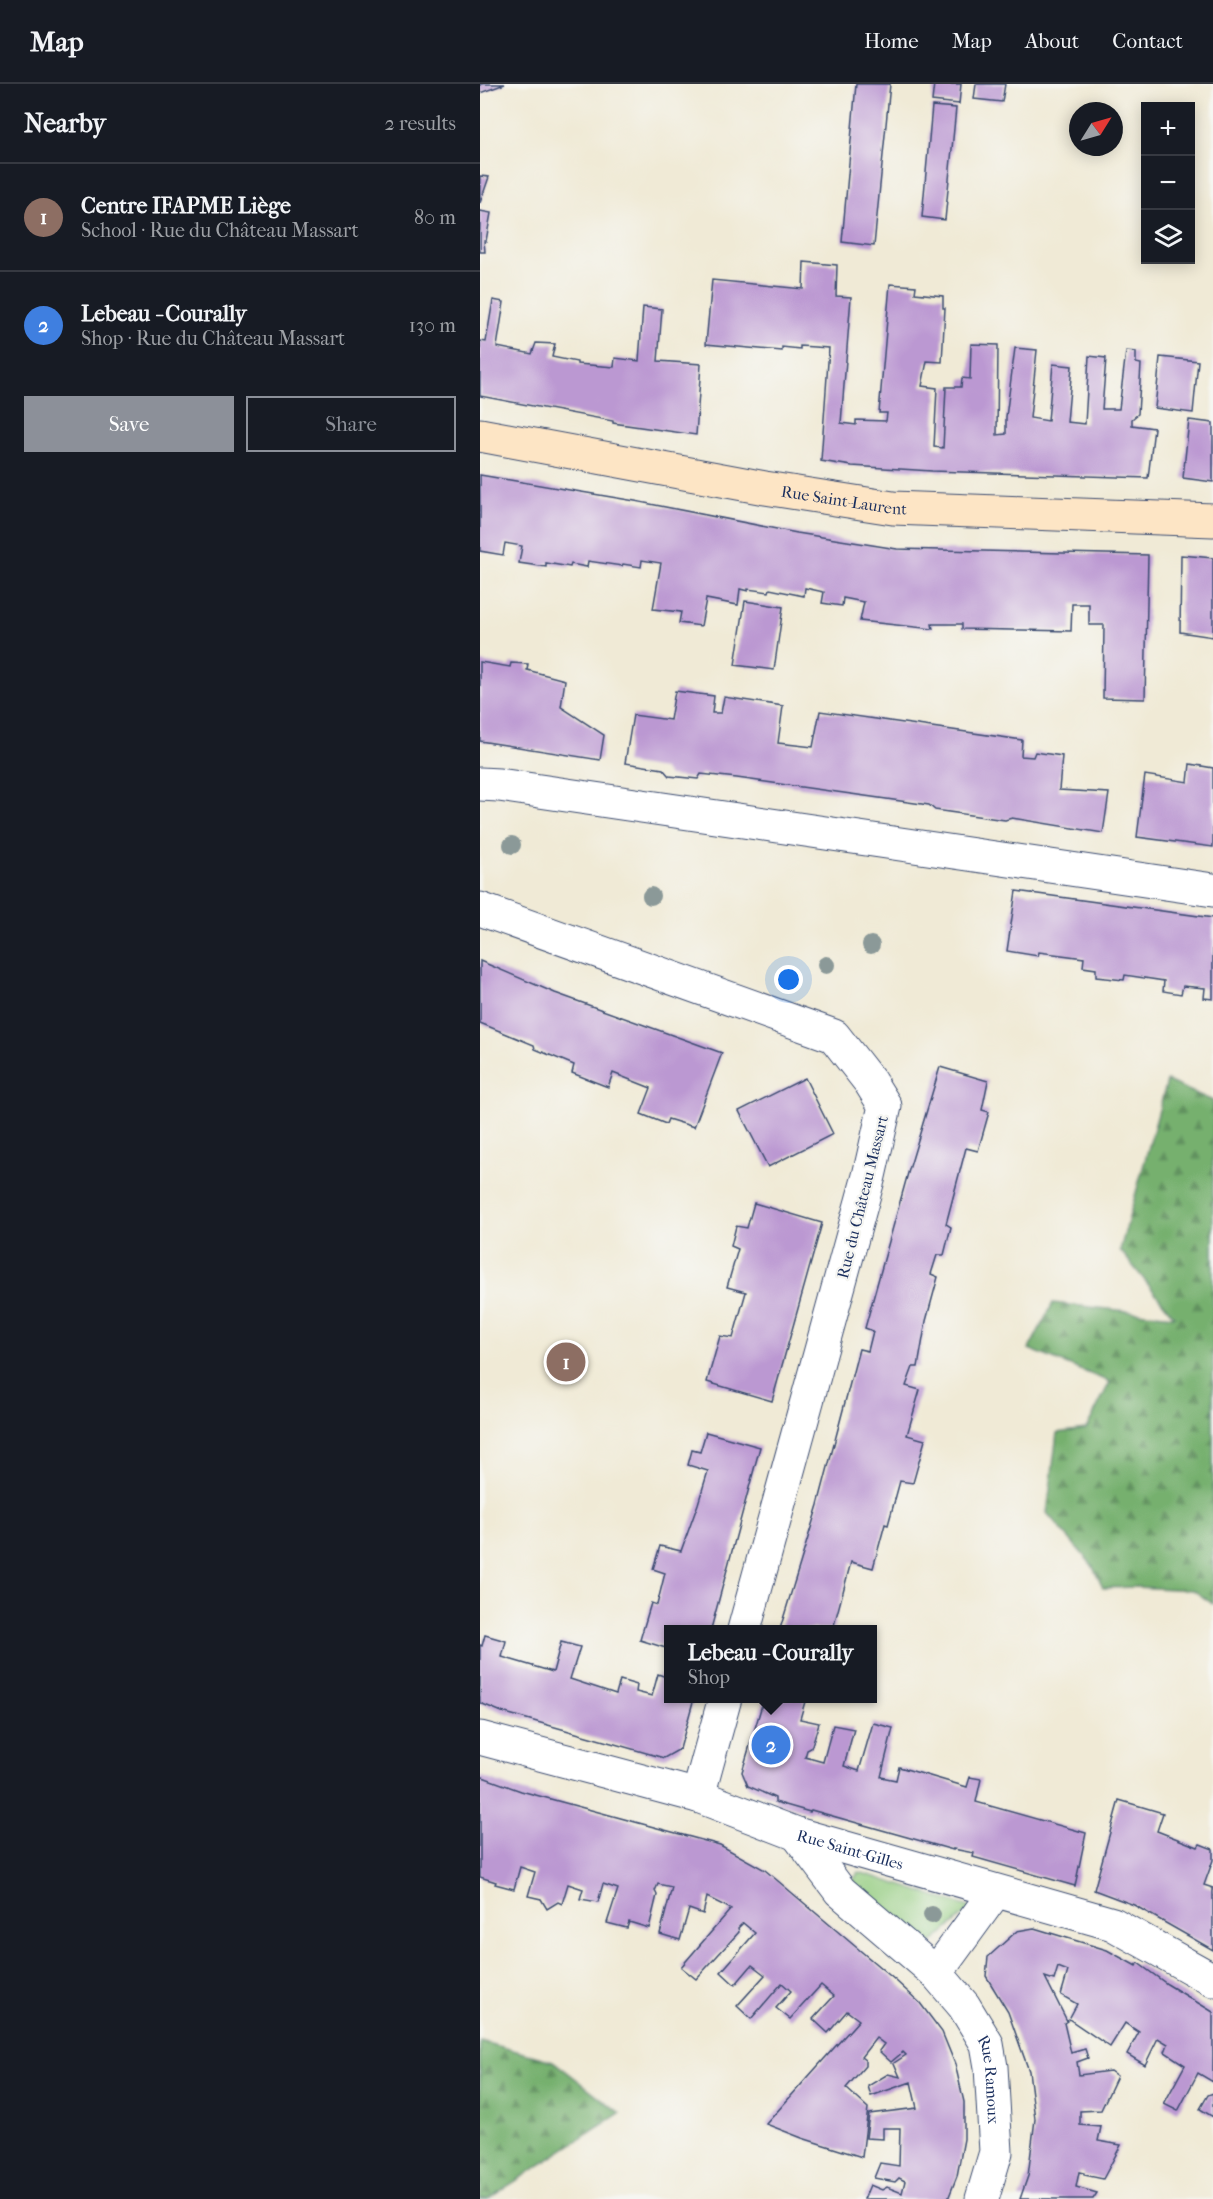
<!DOCTYPE html>
<meta charset="utf-8">
<style>
:root{--surface:#171b24;--page:#242831;--text:#f1f3f6;--muted:#9ea1a6;--line:#363941;--accent:#8c9099}
body{margin:0;font-family:"IM FELL French Canon",serif;background:var(--page);color:var(--text)}
.controls{position:absolute;right:18px;top:18px;display:grid;overflow:hidden;border-radius:0px;box-shadow:0 3px 15px #0003}
.controls button{width:54px;height:54px;display:grid;place-items:center;padding:0;border:0;border-bottom:2px solid var(--line);background:var(--surface);color:var(--text);font:30px sans-serif}
.compass{position:absolute;left:589px;top:18px;width:54px;height:54px;border-radius:50%;background:var(--surface);box-shadow:0 3px 15px #0003;rotate:53deg}
.you{position:absolute;left:309px;top:896px;width:21px;height:21px;margin:-15px;border:4px solid #fff;border-radius:50%;background:#1a73e8;box-shadow:0 0 0 9px #1a73e833}
.badge{display:grid;place-items:center;width:39px;height:39px;border-radius:50%;background:var(--accent);color:#fff;font-size:20px;font-weight:700}
.pin{position:absolute;translate:-50% -50%;border:3px solid #fff;box-shadow:0 2px 6px #0006}
.popup{position:absolute;left:184px;top:1541px;width:213px;height:78px;box-sizing:border-box;display:grid;place-content:center;border-radius:0px;background:var(--surface);filter:drop-shadow(0 2px 4px #0005);font-size:20px;white-space:nowrap;color:var(--muted)}
.popup b{font-size:22px;color:var(--text)}
.popup::after{content:'';position:absolute;left:50%;top:100%;margin-left:-12px;border:12px solid transparent;border-top-color:var(--surface)}
.list{margin:0;padding:0;list-style:none}
h2{display:flex;justify-content:space-between;align-items:center;height:78px;margin:0;padding:0 24px;font-size:26px}
h2 small{font-size:20px;font-weight:400;color:var(--muted)}
.list li{display:grid;grid-template-columns:39px 1fr auto;gap:18px;align-items:center;box-sizing:border-box;height:108px;padding:0 24px;border-top:2px solid var(--line)}
.list b{display:block;font-size:22px;white-space:nowrap}
.list p{margin:0;font-size:20px;white-space:nowrap;color:var(--muted)}
.list em{font-size:20px;font-style:normal;color:var(--muted)}
.actions{display:flex;gap:12px;padding:18px 24px}
.actions a{flex:1;padding:14px 0;border:2px solid var(--accent);border-radius:0px;text-align:center;font-size:21px;color:var(--accent)}
.actions .main{background:var(--accent);color:#fff}
.icon{flex:none;width:33px;height:33px;fill:none;stroke:currentColor;stroke-width:2;stroke-linecap:round;stroke-linejoin:round}
.map{position:relative;flex:none;width:733px;height:2115px;overflow:hidden}
header{display:flex;align-items:center;gap:36px;box-sizing:border-box;height:84px;padding:0 30px;background:var(--surface);border-bottom:2px solid var(--line)}
header strong{font-size:28px}
nav{display:flex;gap:33px;margin-inline-start:auto;font-size:21px}
main{display:flex}
aside{flex:1;background:var(--surface)}
.map>svg:first-child{display:block}
.green{fill:#93cc7f;stroke:#577e6e;stroke-width:1.5}
.forest{fill:url(#forest-firs);stroke:#487066;stroke-width:1.5}
.building{fill:#bb98d2}
.lines{fill:none;stroke-linecap:round;stroke-linejoin:round}
.street-casing{stroke:#3b4b70;stroke-width:35}
.secondary-casing{stroke:#3b4b70;stroke-width:35}
.street{stroke:#fff;stroke-width:33}
.secondary{stroke:#fde5c5;stroke-width:33}
.tree{fill:#8b9998}
.labels{text-anchor:middle;stroke-width:4.5;stroke-linejoin:round;paint-order:stroke}
.street-label{font-size:16px;fill:#1b2f5e;stroke:#f6f6f2}
</style>
<header>
<strong>Map</strong>
<nav><a>Home</a><a>Map</a><a>About</a><a>Contact</a></nav>
</header>
<main>
<aside>
<h2>Nearby<small>2 results</small></h2>
<ul class="list">
<li><span class="badge" style="background:#8d6e63">1</span><div><b>Centre IFAPME Liège</b><p>School · Rue du Château Massart</p></div><em>80 m</em></li>
<li><span class="badge" style="background:#3f7fe0">2</span><div><b>Lebeau - Courally</b><p>Shop · Rue du Château Massart</p></div><em>130 m</em></li>
</ul>
<div class="actions"><a class="main">Save</a><a>Share</a></div>
</aside>
<div class="map">
<svg width="733" height="2115" viewBox="0 0 733 2115">
<defs>
<pattern id="forest-firs" width="22" height="20" patternUnits="userSpaceOnUse" patternTransform="scale(1.5)"><rect width="22" height="20" fill="#76b06e"/><path d="M5 1l3.5 6h-7zM16 11l3.5 6h-7z" fill="#60905e"/></pattern>
</defs>
<rect width="100%" height="100%" fill="#f6f6f2"/>
<filter id="ink" filterUnits="userSpaceOnUse"><feTurbulence type="fractalNoise" baseFrequency=".0167" numOctaves="2"/><feDisplacementMap in="SourceGraphic" scale="12" xChannelSelector="R" yChannelSelector="G"/><feConvolveMatrix kernelMatrix="1 2 1 2 8 2 1 2 1" color-interpolation-filters="sRGB"/></filter>
<filter id="wash" filterUnits="userSpaceOnUse"><feTurbulence type="fractalNoise" baseFrequency=".008" numOctaves="4" result="noise"/><feDisplacementMap in="SourceGraphic" scale="24" xChannelSelector="R" yChannelSelector="G"/><feGaussianBlur stdDeviation="1.35" result="paint"/><feColorMatrix in="noise" values="0 0 0 0 0 0 0 0 0 0 0 0 0 0 0 0 0 1.4 0 .05"/><feComposite in="paint" operator="in"/></filter>
<g filter="url(#wash)">
<rect width="100%" height="100%" fill="#f0ead6"/>
<!-- green -->
<path class="green" d="M 379,1788 L 492,1824 L 446,1864 L 369,1801 Z"/>
<!-- forest -->
<g class="forest">
<path d="M 687,997 L 733,1017 L 733,1520 L 713,1506 L 655,1503 L 623,1504 L 612,1481 L 567,1429 L 577,1349 L 606,1345 L 630,1298 L 549,1265 L 573,1219 L 694,1232 L 640,1166 Z"/>
<path d="M 0,1957 L 73,1977 L 140,2029 L 8,2115 L 0,2115 Z"/>
</g>
<g id="blocks">
<!-- building -->
<g class="building">
<path d="M 0,0 L 25,0 L 0,9 Z"/>
<path d="M 376,0 L 410,0 L 394,162 L 362,158 Z"/>
<path d="M 454,0 L 481,0 L 479,20 L 452,17 Z"/>
<path d="M 496,0 L 525,0 L 522,18 L 494,15 Z"/>
<path d="M 452,22 L 476,24 L 465,136 L 442,133 Z"/>
<path d="M 0,92 L 9,93 L 0,119 Z"/>
<path d="M 0,127 L 11,129 L 6,157 L 4,157 L 5,168 L 0,168 Z"/>
<path d="M 324,178 L 357,181 L 356,212 L 371,213 L 361,339 L 376,341 L 376,336 L 406,337 L 407,329 L 399,329 L 410,200 L 436,202 L 435,209 L 463,212 L 463,224 L 465,224 L 462,278 L 447,277 L 442,302 L 457,304 L 454,363 L 463,364 L 466,303 L 481,303 L 482,294 L 490,295 L 491,260 L 518,261 L 517,351 L 526,350 L 526,333 L 535,264 L 557,266 L 550,334 L 568,337 L 573,280 L 592,282 L 587,338 L 605,340 L 609,272 L 626,274 L 622,325 L 639,325 L 646,267 L 656,268 L 656,279 L 661,280 L 658,330 L 652,335 L 652,341 L 674,344 L 668,394 L 452,387 L 372,382 L 341,377 L 349,264 L 320,262 L 320,265 L 302,263 L 302,267 L 226,260 L 232,196 L 323,205 Z"/>
<path d="M 13,216 L 24,218 L 17,263 L 52,270 L 56,259 L 75,260 L 72,273 L 97,278 L 97,280 L 134,283 L 135,274 L 159,277 L 163,223 L 182,225 L 178,277 L 221,280 L 216,351 L 133,339 L 133,337 L 0,312 L 0,257 L 6,258 Z"/>
<path d="M 680,273 L 718,277 L 713,329 L 675,324 Z"/>
<path d="M 709,336 L 733,339 L 733,398 L 703,394 Z"/>
<path d="M 0,391 L 155,417 L 317,449 L 417,465 L 668,471 L 665,615 L 623,614 L 624,541 L 609,541 L 609,520 L 592,520 L 591,547 L 482,545 L 482,540 L 452,540 L 453,545 L 380,537 L 384,518 L 363,514 L 362,522 L 342,519 L 344,508 L 325,504 L 324,512 L 290,505 L 289,508 L 268,505 L 268,507 L 260,505 L 258,521 L 226,515 L 221,542 L 199,539 L 201,528 L 173,525 L 181,479 L 162,476 L 161,483 L 143,480 L 142,482 L 108,477 L 107,483 L 91,480 L 90,483 L 66,479 L 66,483 L 39,479 L 42,462 L 25,459 L 23,471 L 0,467 Z"/>
<path d="M 701,471 L 733,474 L 733,553 L 700,548 Z"/>
<path d="M 265,517 L 303,523 L 294,586 L 255,581 Z"/>
<path d="M 0,578 L 30,583 L 31,579 L 48,580 L 47,586 L 85,596 L 81,623 L 124,651 L 120,676 L 0,657 Z"/>
<path d="M 195,607 L 234,612 L 232,629 L 241,629 L 244,613 L 303,622 L 298,659 L 333,663 L 340,627 L 542,656 L 541,672 L 553,673 L 555,668 L 582,672 L 579,706 L 629,709 L 623,749 L 532,734 L 525,736 L 455,726 L 449,721 L 257,694 L 221,690 L 218,695 L 189,692 L 183,685 L 145,679 L 153,631 L 190,636 Z"/>
<path d="M 710,680 L 733,684 L 733,763 L 657,753 L 665,691 L 708,698 Z"/>
<path d="M 536,807 L 733,834 L 733,915 L 724,914 L 725,904 L 703,902 L 701,910 L 683,907 L 684,897 L 645,891 L 644,896 L 616,893 L 616,885 L 603,883 L 604,874 L 559,868 L 558,872 L 527,867 Z"/>
<path d="M 0,877 L 75,909 L 242,969 L 214,1043 L 188,1035 L 186,1040 L 161,1030 L 171,1004 L 133,989 L 128,1003 L 92,989 L 94,981 L 55,965 L 54,961 L 0,939 Z"/>
<path d="M 460,983 L 508,997 L 502,1026 L 509,1028 L 498,1067 L 486,1064 L 466,1140 L 471,1143 L 464,1171 L 457,1171 L 451,1190 L 458,1193 L 446,1237 L 438,1283 L 433,1283 L 426,1302 L 440,1306 L 427,1351 L 445,1356 L 433,1399 L 420,1397 L 408,1441 L 405,1440 L 393,1484 L 371,1478 L 353,1545 L 300,1545 L 338,1421 L 379,1265 L 388,1267 L 393,1247 L 385,1244 L 428,1089 Z"/>
<path d="M 325,994 L 353,1050 L 288,1083 L 259,1027 Z"/>
<path d="M 274,1119 L 342,1139 L 292,1317 L 227,1298 L 240,1252 L 253,1254 L 266,1208 L 247,1203 L 258,1165 L 251,1162 L 256,1142 L 267,1144 Z"/>
<path d="M 226,1348 L 280,1363 L 231,1545 L 189,1545 L 189,1565 L 160,1556 L 171,1519 L 177,1521 L 185,1489 L 173,1485 L 180,1462 L 201,1467 L 218,1420 L 228,1387 L 208,1381 L 212,1366 L 220,1368 Z"/>
<path d="M 5,1551 L 26,1557 L 22,1573 L 73,1588 L 81,1558 L 100,1563 L 90,1595 L 136,1610 L 140,1596 L 157,1601 L 156,1608 L 172,1612 L 178,1590 L 189,1594 L 189,1614 L 214,1614 L 200,1665 L 184,1674 L 22,1628 L 0,1619 L 0,1561 L 2,1562 Z"/>
<path d="M 284,1614 L 326,1614 L 320,1635 L 339,1639 L 331,1664 L 327,1666 L 325,1673 L 343,1678 L 353,1641 L 374,1645 L 364,1682 L 379,1687 L 393,1639 L 413,1644 L 401,1693 L 416,1696 L 419,1683 L 487,1703 L 490,1693 L 501,1695 L 496,1718 L 606,1749 L 595,1802 L 493,1773 L 494,1769 L 473,1765 L 473,1766 L 331,1726 L 330,1728 L 295,1718 L 295,1714 L 268,1702 L 262,1688 Z"/>
<path d="M 0,1692 L 41,1707 L 240,1761 L 285,1786 L 415,1896 L 440,1919 L 462,1948 L 475,1980 L 484,2018 L 484,2055 L 477,2092 L 468,2115 L 384,2115 L 390,2101 L 402,2106 L 407,2103 L 422,2109 L 425,2097 L 419,2094 L 415,2098 L 394,2094 L 400,2079 L 419,2082 L 420,2044 L 403,2044 L 403,2055 L 386,2054 L 389,2030 L 437,2024 L 431,1998 L 391,2012 L 388,2002 L 408,1990 L 420,1993 L 414,1979 L 426,1971 L 423,1968 L 411,1978 L 399,1967 L 404,1960 L 396,1954 L 381,1973 L 385,1976 L 385,1982 L 366,2004 L 388,2024 L 382,2073 L 322,2054 L 286,2040 L 379,1936 L 367,1927 L 348,1949 L 333,1935 L 354,1912 L 341,1901 L 310,1935 L 296,1924 L 311,1907 L 302,1899 L 271,1935 L 257,1922 L 285,1891 L 272,1881 L 255,1901 L 241,1888 L 275,1849 L 263,1839 L 258,1844 L 259,1848 L 216,1895 L 201,1883 L 251,1825 L 227,1813 L 223,1830 L 209,1825 L 200,1856 L 180,1850 L 192,1803 L 178,1800 L 175,1807 L 177,1811 L 169,1844 L 149,1838 L 147,1844 L 127,1839 L 138,1805 L 123,1800 L 118,1818 L 100,1815 L 103,1805 L 88,1800 L 82,1820 L 78,1818 L 67,1825 L 61,1815 L 48,1812 L 55,1788 L 40,1783 L 34,1805 L 15,1800 L 16,1798 L 0,1793 Z"/>
<path d="M 639,1716 L 683,1729 L 677,1747 L 718,1763 L 720,1760 L 733,1765 L 733,1776 L 724,1801 L 733,1804 L 733,1866 L 654,1821 L 614,1806 Z"/>
<path d="M 554,1844 L 627,1866 L 656,1882 L 658,1879 L 687,1900 L 733,1928 L 733,1998 L 718,1989 L 698,2027 L 684,2020 L 705,1981 L 685,1968 L 688,1960 L 678,1954 L 665,1981 L 647,1970 L 659,1948 L 645,1939 L 630,1963 L 589,1935 L 597,1920 L 581,1911 L 588,1887 L 578,1883 L 574,1896 L 565,1893 L 587,1937 L 584,1939 L 591,1969 L 605,1965 L 608,1974 L 597,1978 L 599,1991 L 630,1987 L 637,1992 L 621,2026 L 600,2027 L 600,2041 L 621,2043 L 618,2057 L 641,2061 L 623,2095 L 604,2091 L 604,2089 L 599,2088 L 596,2103 L 617,2109 L 613,2115 L 540,2115 L 548,2092 L 555,2035 L 549,1987 L 528,1928 L 506,1892 L 508,1873 L 537,1847 Z"/>
<path d="M 733,2009 L 733,2033 L 720,2025 L 728,2011 Z"/>
</g>
</g>
</g>
<g filter="url(#ink)">
<use href="#blocks" fill-opacity="0" stroke="#3b4b70" stroke-width="1.5"/>
<g class="lines">
<defs>
<g id="street">
<path d="M 0,700 L 19,701 L 733,806"/>
<path d="M 0,825 L 354,952 L 390,998 L 405,1022 L 389,1092 L 264,1546"/>
<path id="s1" d="M 0,1654 L 218,1712 L 317,1750 L 633,1840 L 733,1896"/>
<path d="M 218,1712 L 245,1614"/>
<path id="s2" d="M 317,1750 L 360,1807 L 456,1889 L 484,1922 L 507,1960 L 511,1983 L 516,2068 L 502,2115"/>
<path d="M 456,1889 L 515,1808"/>
</g>
<g id="secondary">
<path id="s3" d="M 0,351 L 285,404 L 413,424 L 733,436"/>
</g>
</defs>
<!-- street casing -->
<use href="#street" class="street-casing"/>
<!-- secondary casing -->
<use href="#secondary" class="secondary-casing"/>
<!-- street -->
<use href="#street" class="street"/>
<!-- secondary -->
<use href="#secondary" class="secondary"/>
</g>
<!-- trees -->
<g class="tree">
<circle cx="32" cy="761" r="9"/>
<circle cx="171" cy="812" r="9"/>
<circle cx="391" cy="861" r="9"/>
<circle cx="346" cy="881" r="9"/>
<circle cx="452" cy="1831" r="9"/>
</g>
</g>
<g class="labels">
<!-- street labels -->
<g class="street-label">
<text dy="6" stroke="none"><textPath href="#s3" startOffset="370">Rue Saint-Laurent</textPath></text>
<text transform="translate(382 1113) rotate(-76)" y="6">Rue du Château Massart</text>
<text dy="6" stroke="none"><textPath href="#s1" startOffset="387">Rue Saint-Gilles</textPath></text>
<text dy="6" stroke="none"><textPath href="#s2" startOffset="321">Rue Ramoux</textPath></text>
</g>
</g>
</svg>
<div class="controls">
<button>+</button>
<button>−</button>
<button><svg class="icon" aria-label="layers" viewBox="0 0 24 24"><path d="M12 4l9 5-9 5-9-5zM3 14l9 5 9-5"/></svg></button>
</div>
<svg class="compass" viewBox="-18 -18 36 36"><path d="M0-13l5 13h-10z" fill="#e53935"/><path d="M0 13l5-13h-10z" fill="#9ea1a6"/></svg>
<div class="you"></div>
<div class="pin badge" style="left:86px;top:1278px;background:#8d6e63">1</div>
<div class="pin badge" style="left:291px;top:1661px;background:#3f7fe0">2</div>
<div class="popup"><b>Lebeau - Courally</b>Shop</div>
</div>
</main>
